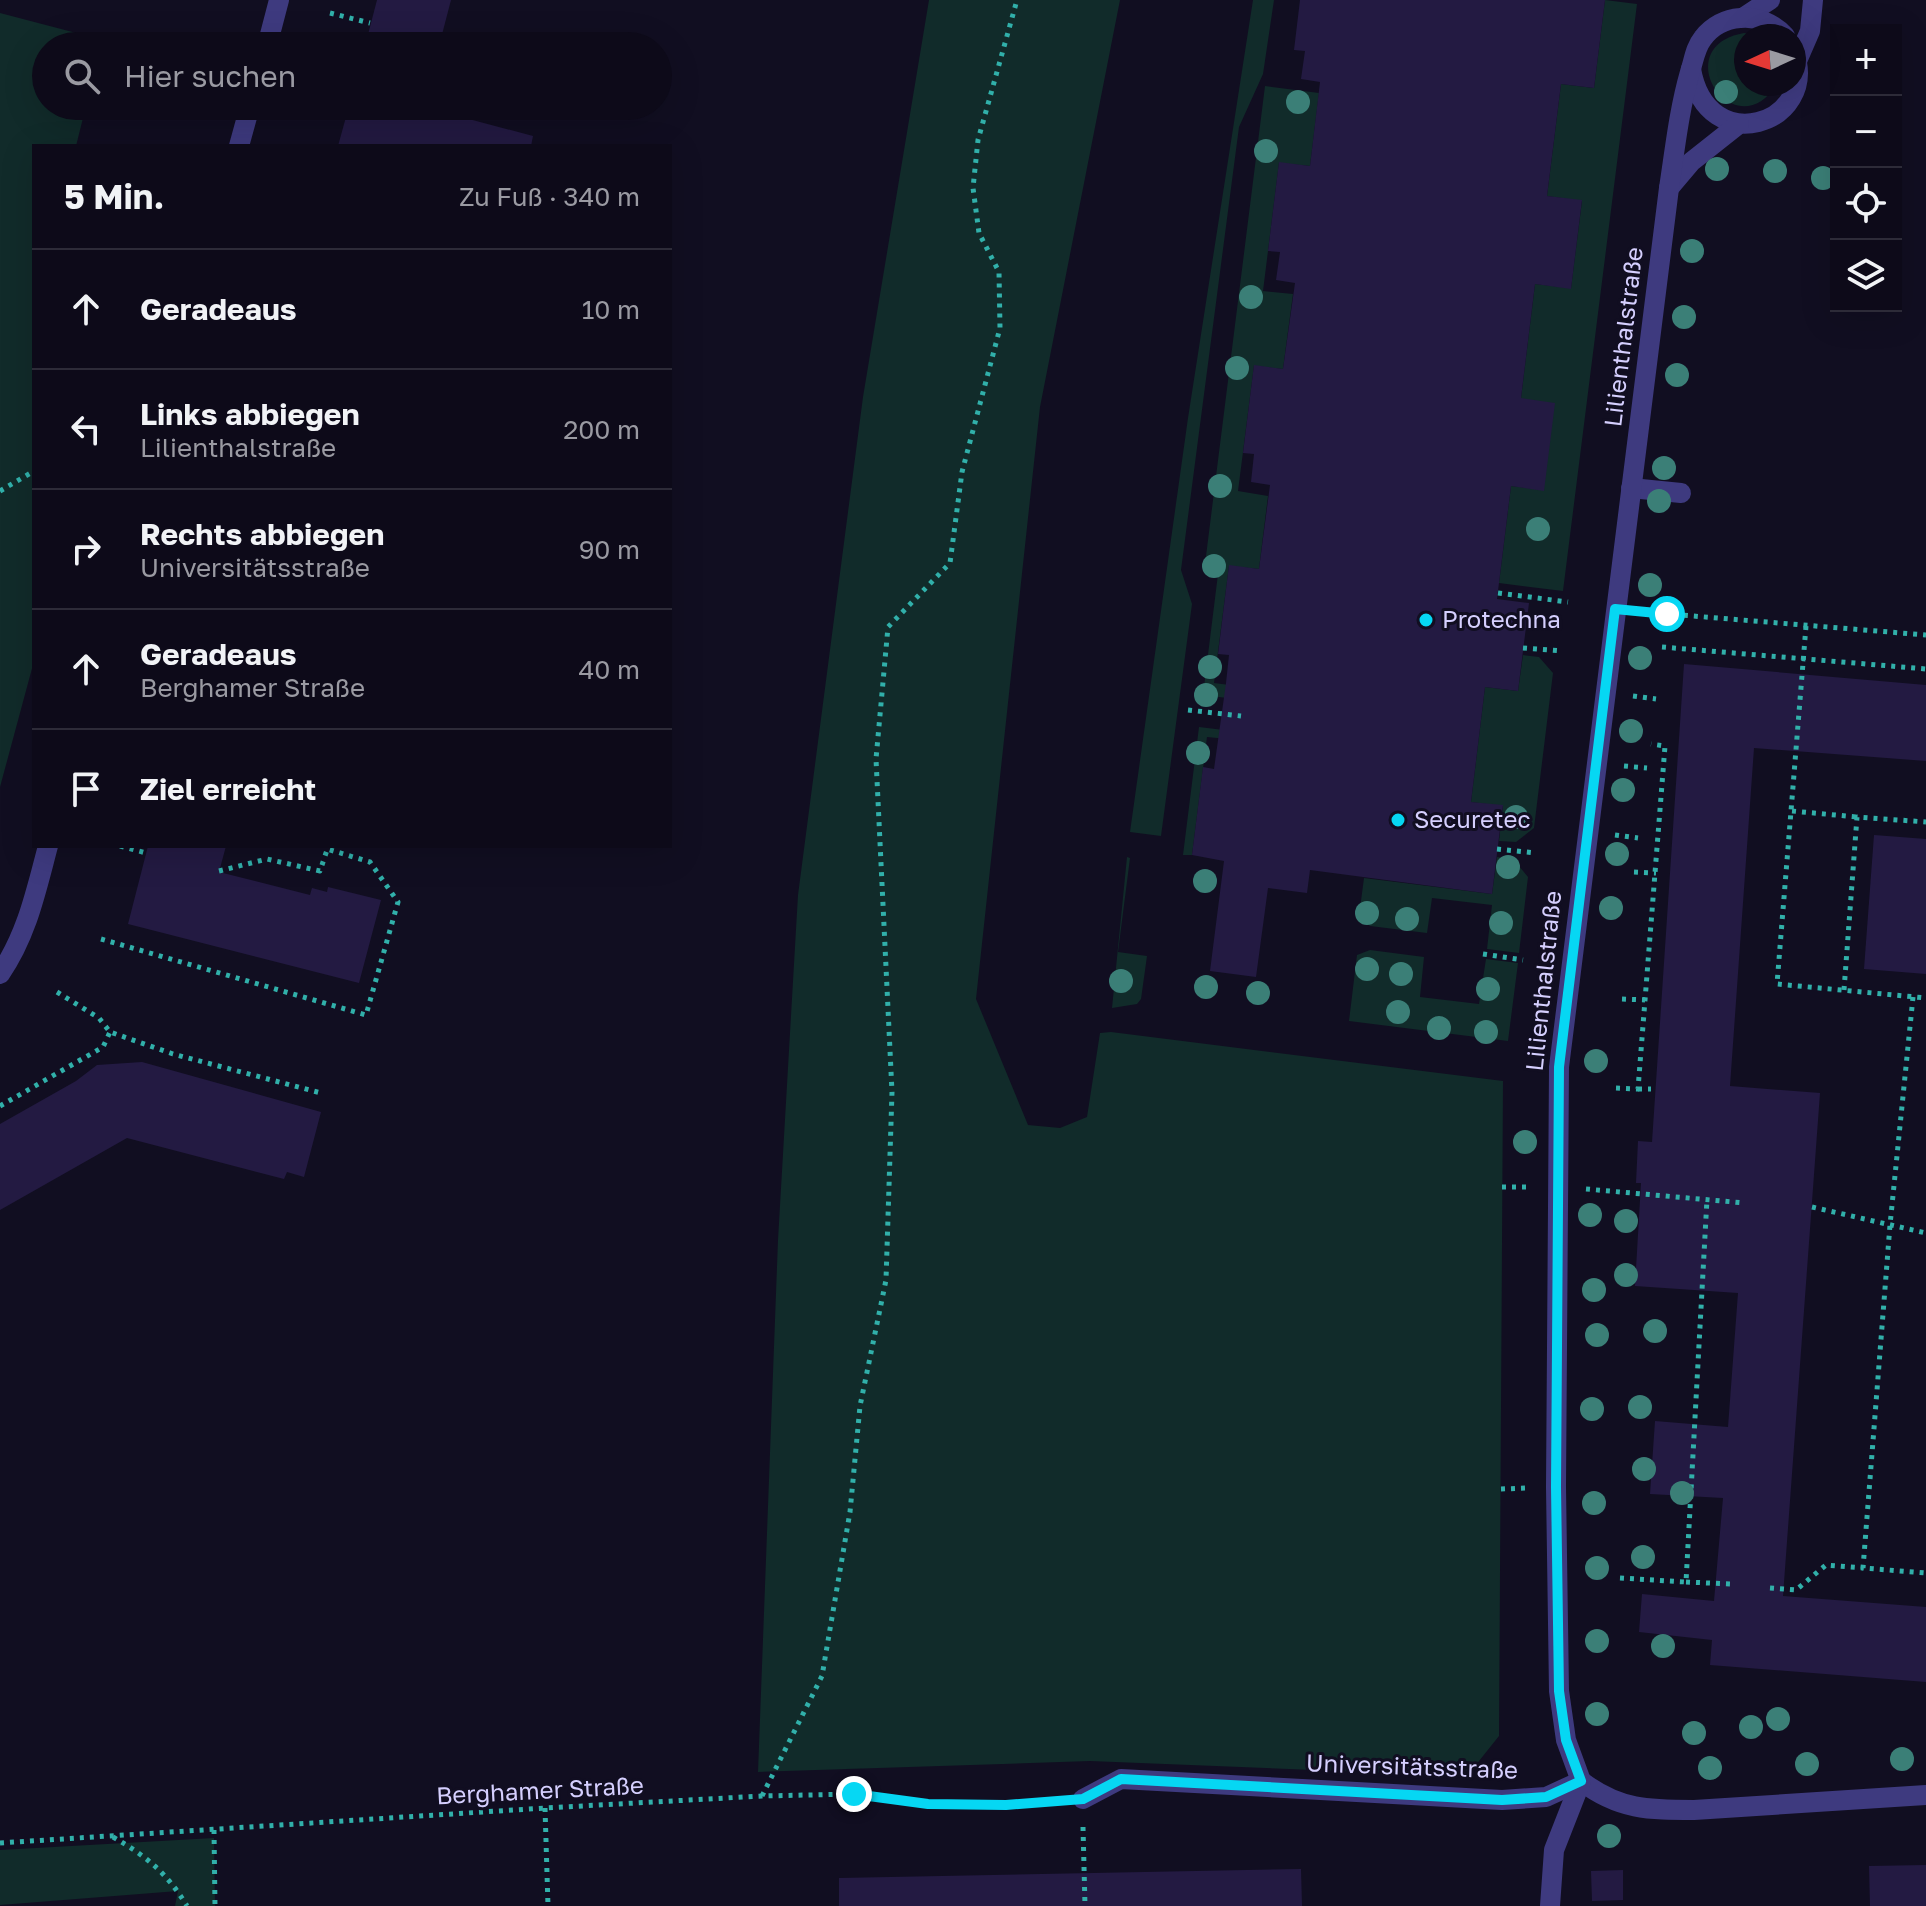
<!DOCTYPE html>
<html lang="de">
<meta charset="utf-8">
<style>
:root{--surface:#0d0a19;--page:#161322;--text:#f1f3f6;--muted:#9a9aa2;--line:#2d2b38}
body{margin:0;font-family:"Golos Text",sans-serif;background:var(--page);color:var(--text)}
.controls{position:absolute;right:24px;top:24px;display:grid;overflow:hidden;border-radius:0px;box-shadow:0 8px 32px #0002}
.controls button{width:72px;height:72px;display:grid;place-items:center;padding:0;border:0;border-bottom:2px solid var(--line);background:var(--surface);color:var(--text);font:40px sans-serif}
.compass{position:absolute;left:1734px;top:24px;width:72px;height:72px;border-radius:50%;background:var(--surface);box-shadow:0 8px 32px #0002;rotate:266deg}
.stop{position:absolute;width:24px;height:24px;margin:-18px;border:6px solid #06d7f3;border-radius:50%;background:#fff}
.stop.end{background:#06d7f3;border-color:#fff;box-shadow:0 2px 8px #0008}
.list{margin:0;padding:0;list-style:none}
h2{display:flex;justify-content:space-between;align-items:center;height:104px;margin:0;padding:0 32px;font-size:34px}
h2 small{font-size:26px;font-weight:400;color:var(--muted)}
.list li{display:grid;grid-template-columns:52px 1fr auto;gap:24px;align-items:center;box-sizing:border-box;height:120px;padding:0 32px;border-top:2px solid var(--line)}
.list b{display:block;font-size:30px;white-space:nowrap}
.list p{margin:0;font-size:26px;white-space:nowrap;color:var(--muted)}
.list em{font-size:26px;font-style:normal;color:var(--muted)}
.icon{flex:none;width:44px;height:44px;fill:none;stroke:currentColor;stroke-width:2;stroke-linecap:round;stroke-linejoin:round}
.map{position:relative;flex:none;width:1926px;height:1906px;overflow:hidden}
.search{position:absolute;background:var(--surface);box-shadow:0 8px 32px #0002;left:32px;top:32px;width:640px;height:88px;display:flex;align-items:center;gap:20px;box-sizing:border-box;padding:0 28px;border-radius:44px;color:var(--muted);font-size:30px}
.panel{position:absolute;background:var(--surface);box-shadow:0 8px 32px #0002;left:32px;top:144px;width:640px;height:704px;border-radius:0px}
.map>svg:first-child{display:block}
.green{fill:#112b2a}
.building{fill:#231a42}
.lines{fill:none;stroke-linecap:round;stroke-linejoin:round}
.path{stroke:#31b0aa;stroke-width:5;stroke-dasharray:4 6;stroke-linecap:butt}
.minor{stroke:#3e3a7f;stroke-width:20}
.tree{fill:#3b7f77}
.route{stroke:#06d7f3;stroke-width:10}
.poi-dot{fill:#06d7f3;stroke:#110e21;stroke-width:3}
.labels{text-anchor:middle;stroke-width:6;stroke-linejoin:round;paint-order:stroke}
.street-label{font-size:24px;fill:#d5cffe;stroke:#110e21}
.poi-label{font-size:24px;fill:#d5cffe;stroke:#110e21;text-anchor:start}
</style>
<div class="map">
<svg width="1926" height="1906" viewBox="0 0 1926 1906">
<rect width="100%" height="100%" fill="#110e21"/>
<!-- green -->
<g class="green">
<path d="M 929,0 L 1120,0 L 1040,407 L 976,999 L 1028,1125 L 1060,1128 L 1087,1117 L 1100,1033 L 1111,1032 L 1503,1081 L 1499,1736 L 1471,1771 L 1416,1774 L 1090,1761 L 758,1772 L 778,1240 L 798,895 L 863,397 Z"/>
<path d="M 1253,0 L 1274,0 L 1263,74 L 1239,127 L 1181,570 L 1192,604 L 1161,836 L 1130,832 L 1188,418 Z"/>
<path d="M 1605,0 L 1637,4 L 1563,591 L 1499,583 L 1511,486 L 1544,490 L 1521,398 L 1535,284 L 1571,288 L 1582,201 L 1547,196 L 1561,84 L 1594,88 Z"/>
<path d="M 0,13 L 103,40 L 101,46 L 46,46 L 46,106 L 86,106 L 76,146 L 34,146 L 34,661 L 0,787 Z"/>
<path d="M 1744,33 L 1758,36 L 1746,36 L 1746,84 L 1777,84 C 1735,151 1665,47 1744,33 Z"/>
<path d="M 1265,86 L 1319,93 L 1310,166 L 1279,163 L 1263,291 L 1293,294 L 1283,369 L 1254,366 L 1238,491 L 1268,496 L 1259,569 L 1229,566 L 1214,683 L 1245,687 L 1243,700 L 1203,695 L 1219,566 L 1205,564 Z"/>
<path d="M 1523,655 L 1539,657 L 1553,673 L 1534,828 L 1516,842 L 1499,841 L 1503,806 L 1471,802 L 1485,687 L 1518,691 Z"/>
<path d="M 1199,727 L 1240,732 L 1238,740 L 1207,737 L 1192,855 L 1183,855 Z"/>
<path d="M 1127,857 L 1130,858 L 1118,952 L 1147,956 L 1141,999 L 1137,1004 L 1112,1008 Z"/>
<path d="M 1497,857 L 1513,859 L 1528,877 L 1519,953 L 1487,949 L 1492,905 L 1432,898 L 1427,933 L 1370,926 L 1359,916 L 1364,878 L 1492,894 Z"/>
<path d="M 1370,950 L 1424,957 L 1420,997 L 1479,1004 L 1486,959 L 1518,963 L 1508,1041 L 1349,1021 L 1357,955 Z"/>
<path d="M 214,1838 L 215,1906 L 175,1906 L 178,1891 L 0,1905 L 0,1850 Z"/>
</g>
<!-- building -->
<g class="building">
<path d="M 377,0 L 451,0 L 439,46 L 365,46 Z"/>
<path d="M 1300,0 L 1605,0 L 1594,88 L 1561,84 L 1547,196 L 1582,200 L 1571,289 L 1535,284 L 1521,398 L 1555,403 L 1544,491 L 1511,486 L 1497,599 L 1529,603 L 1518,691 L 1485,687 L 1471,802 L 1503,805 L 1492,894 L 1310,870 L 1307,893 L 1268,888 L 1256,977 L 1210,971 L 1224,861 L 1192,855 L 1203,767 L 1214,769 L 1226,683 L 1229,655 L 1218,654 L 1229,565 L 1259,569 L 1270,485 L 1251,482 L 1254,454 L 1243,453 L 1254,365 L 1283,369 L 1295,283 L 1276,280 L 1280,252 L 1268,251 L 1279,162 L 1310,166 L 1320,82 L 1301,79 L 1305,51 L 1294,50 Z"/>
<path d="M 349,106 L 420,106 L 533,136 L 531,146 L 338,146 Z"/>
<path d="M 1684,664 L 1926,685 L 1926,761 L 1754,748 L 1730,1086 L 1820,1093 L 1783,1596 L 1926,1607 L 1926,1682 L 1710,1665 L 1712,1640 L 1639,1632 L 1642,1594 L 1714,1601 L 1723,1498 L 1650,1494 L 1655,1421 L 1728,1427 L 1738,1293 L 1635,1286 L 1641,1183 L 1636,1183 L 1638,1141 L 1652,1142 Z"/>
<path d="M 1874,835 L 1926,839 L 1926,974 L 1864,969 Z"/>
<path d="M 148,846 L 226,846 L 219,872 L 310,895 L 312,888 L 327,892 L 328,887 L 381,900 L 359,983 L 128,924 Z"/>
<path d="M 142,1062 L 321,1112 L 304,1177 L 287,1172 L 284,1179 L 127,1138 L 0,1210 L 0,1124 L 76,1081 L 97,1065 Z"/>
<path d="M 1926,1865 L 1926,1906 L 1870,1906 L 1869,1866 Z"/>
<path d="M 1301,1869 L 1302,1906 L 839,1906 L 839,1878 Z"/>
<path d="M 1623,1870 L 1623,1900 L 1592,1901 L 1591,1871 Z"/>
</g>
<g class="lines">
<!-- path -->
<g class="path">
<path d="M 330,13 L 370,23"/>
<path d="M 437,106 L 457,111 L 467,106"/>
<path d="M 478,106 L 525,118"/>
<path d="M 0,491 L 34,471"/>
<path d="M 1498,593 L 1568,602"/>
<path d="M 1644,612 L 1926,635"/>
<path d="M 1806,626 L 1777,984 L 1926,998"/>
<path d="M 1662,647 L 1926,669"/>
<path d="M 1523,648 L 1562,651"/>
<path d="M 1633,696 L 1656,699"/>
<path d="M 1188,710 L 1241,716"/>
<path d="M 1624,766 L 1647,768"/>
<path d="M 1792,811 L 1857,817"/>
<path d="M 1615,835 L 1638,838"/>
<path d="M 120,846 L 146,853"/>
<path d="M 1497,849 L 1536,853"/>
<path d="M 219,871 L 267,859 L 320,871 L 328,847"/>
<path d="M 1634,872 L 1656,873"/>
<path d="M 101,939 L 366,1015 L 398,902 L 370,862 L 327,849"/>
<path d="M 1483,954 L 1523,960"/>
<path d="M 1844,990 L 1857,817 L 1926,822"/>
<path d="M 57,992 L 99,1018 L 110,1032 L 173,1054 L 321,1093"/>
<path d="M 1913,997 L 1890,1225 L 1863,1568 L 1926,1573"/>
<path d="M 1622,999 L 1645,1000"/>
<path d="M 1616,1088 L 1638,1089 L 1665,746 L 1651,744"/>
<path d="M 1638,1089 L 1651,1089"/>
<path d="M 0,1106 L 103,1047 L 110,1032"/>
<path d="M 1502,1187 L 1528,1187"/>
<path d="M 1586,1189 L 1745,1203"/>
<path d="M 1812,1207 L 1926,1233"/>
<path d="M 1501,1489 L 1528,1488"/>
<path d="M 1620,1578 L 1686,1582 L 1707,1199"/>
<path d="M 1686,1582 L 1731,1584"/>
<path d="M 1770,1588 L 1796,1590 L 1826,1565 L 1863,1568"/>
<path d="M 762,1796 L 822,1676 L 850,1512 L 860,1406 L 886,1280 L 892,1092 L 876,759 L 888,627 L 950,563 L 962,472 L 1000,328 L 999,272 L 979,233 L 973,188 L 978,140 L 1017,0"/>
<path d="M 545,1808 L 548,1906"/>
<path d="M 1083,1827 L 1085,1906"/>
<path d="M 214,1830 L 215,1906"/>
<path d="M 113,1837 C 146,1856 167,1873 187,1906"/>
<path d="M 0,1843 L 545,1808 L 762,1796 L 854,1794 L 928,1804 L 1006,1805 L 1057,1801"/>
</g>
<!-- minor -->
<g class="minor">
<path d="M 1744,17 L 1770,0"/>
<path d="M 267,46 L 279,0"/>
<path d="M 1797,61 L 1810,31 L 1813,0"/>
<path d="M 1691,69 C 1707,161 1820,124 1794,52"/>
<path d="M 239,146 L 250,106"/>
<path d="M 1669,188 L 1691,162 L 1739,124"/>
<path d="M 1631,488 L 1681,493"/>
<path d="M 0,974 C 27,935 36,891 48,846"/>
<path d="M 1581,1781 L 1566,1740 L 1559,1691 L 1556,1487 L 1559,1067 L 1669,188 C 1675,149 1679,110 1690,72 C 1694,60 1695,48 1703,38 C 1712,26 1726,19 1740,18 C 1757,16 1774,24 1785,36"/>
<path d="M 1581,1781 C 1619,1810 1649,1810 1694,1810 L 1926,1795"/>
<path d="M 1083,1799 L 1121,1779 L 1502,1800 L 1546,1797 L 1581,1781"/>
<path d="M 1550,1906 L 1554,1850 L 1581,1781"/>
</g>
</g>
<!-- trees -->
<g class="tree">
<circle cx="1726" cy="92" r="12"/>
<circle cx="1298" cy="102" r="12"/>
<circle cx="1266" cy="151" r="12"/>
<circle cx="1717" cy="169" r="12"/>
<circle cx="1775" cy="171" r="12"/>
<circle cx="1823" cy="178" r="12"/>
<circle cx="1692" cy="251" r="12"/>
<circle cx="1251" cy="297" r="12"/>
<circle cx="1684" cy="317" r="12"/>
<circle cx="1237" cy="368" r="12"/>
<circle cx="1677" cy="375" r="12"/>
<circle cx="1664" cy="468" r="12"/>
<circle cx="1220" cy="486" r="12"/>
<circle cx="1659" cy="501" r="12"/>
<circle cx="1538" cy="529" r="12"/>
<circle cx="1214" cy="566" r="12"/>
<circle cx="1650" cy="585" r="12"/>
<circle cx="1640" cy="658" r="12"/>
<circle cx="1210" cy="667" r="12"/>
<circle cx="1206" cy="695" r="12"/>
<circle cx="1631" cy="731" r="12"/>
<circle cx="1198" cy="753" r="12"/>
<circle cx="1623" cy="790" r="12"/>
<circle cx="1516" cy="817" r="12"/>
<circle cx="1617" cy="854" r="12"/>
<circle cx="1508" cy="867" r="12"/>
<circle cx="1205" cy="881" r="12"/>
<circle cx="1611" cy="908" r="12"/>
<circle cx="1367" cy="913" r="12"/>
<circle cx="1407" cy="919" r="12"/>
<circle cx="1501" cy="923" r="12"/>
<circle cx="1367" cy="969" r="12"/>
<circle cx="1401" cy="974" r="12"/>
<circle cx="1121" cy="981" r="12"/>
<circle cx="1206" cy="987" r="12"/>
<circle cx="1488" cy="989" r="12"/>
<circle cx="1258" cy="993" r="12"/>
<circle cx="1398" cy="1012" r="12"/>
<circle cx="1439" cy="1028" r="12"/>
<circle cx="1486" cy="1032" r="12"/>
<circle cx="1596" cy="1061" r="12"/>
<circle cx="1525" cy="1142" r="12"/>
<circle cx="1590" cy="1215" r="12"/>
<circle cx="1626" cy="1221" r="12"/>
<circle cx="1626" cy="1275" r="12"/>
<circle cx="1594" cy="1290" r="12"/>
<circle cx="1655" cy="1331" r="12"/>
<circle cx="1597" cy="1335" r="12"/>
<circle cx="1640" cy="1407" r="12"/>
<circle cx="1592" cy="1409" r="12"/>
<circle cx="1644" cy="1469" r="12"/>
<circle cx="1682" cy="1493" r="12"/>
<circle cx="1594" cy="1503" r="12"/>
<circle cx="1643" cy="1557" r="12"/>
<circle cx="1597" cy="1568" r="12"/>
<circle cx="1597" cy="1641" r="12"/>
<circle cx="1663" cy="1646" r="12"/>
<circle cx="1597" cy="1714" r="12"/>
<circle cx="1778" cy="1719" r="12"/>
<circle cx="1751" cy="1727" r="12"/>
<circle cx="1694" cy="1733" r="12"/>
<circle cx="1902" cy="1759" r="12"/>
<circle cx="1807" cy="1764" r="12"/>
<circle cx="1710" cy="1768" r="12"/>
<circle cx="1609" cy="1836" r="12"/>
</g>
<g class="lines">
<!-- route -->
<path class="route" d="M 854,1794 L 928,1804 L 1006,1805 L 1083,1799 L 1121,1779 L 1502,1800 L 1546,1797 L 1581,1781 L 1566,1740 L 1559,1691 L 1556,1487 L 1559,1067 L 1615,609 L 1667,614"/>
</g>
<!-- markers -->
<g class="poi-dot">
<circle cx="1426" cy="620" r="8"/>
<circle cx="1398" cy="820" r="8"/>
</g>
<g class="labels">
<!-- street labels -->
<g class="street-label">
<text transform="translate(1624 337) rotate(-83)" y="8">Lilienthalstraße</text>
<text transform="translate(1544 981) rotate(-84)" y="8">Lilienthalstraße</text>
<text transform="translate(1412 1767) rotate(2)" y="8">Universitätsstraße</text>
<text transform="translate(540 1791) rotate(-3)" y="8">Berghamer Straße</text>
</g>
<!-- poi labels -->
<g class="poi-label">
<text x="1442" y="628">Protechna</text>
<text x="1414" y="828">Securetec</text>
</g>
</g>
</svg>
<div class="controls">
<button>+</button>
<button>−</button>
<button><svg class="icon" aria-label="locate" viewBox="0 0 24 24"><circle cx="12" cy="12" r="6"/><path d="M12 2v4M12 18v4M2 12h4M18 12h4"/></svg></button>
<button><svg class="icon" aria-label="layers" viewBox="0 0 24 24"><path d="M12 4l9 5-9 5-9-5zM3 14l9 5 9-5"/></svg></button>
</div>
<svg class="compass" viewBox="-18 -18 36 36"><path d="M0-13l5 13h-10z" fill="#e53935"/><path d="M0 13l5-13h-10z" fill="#9a9aa2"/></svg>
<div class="stop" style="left:1667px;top:614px"></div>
<div class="stop end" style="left:854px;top:1794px"></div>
<div class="search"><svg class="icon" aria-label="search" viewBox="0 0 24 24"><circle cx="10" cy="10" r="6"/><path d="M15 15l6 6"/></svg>Hier suchen</div>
<section class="panel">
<h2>5 Min.<small>Zu Fuß · 340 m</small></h2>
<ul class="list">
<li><svg class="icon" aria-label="ahead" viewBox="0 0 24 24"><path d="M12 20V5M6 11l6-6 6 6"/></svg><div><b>Geradeaus</b></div><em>10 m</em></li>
<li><svg class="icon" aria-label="left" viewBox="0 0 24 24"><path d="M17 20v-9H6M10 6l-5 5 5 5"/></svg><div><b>Links abbiegen</b><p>Lilienthalstraße</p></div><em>200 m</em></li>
<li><svg class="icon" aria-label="right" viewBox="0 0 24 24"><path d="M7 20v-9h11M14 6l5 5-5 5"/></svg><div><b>Rechts abbiegen</b><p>Universitätsstraße</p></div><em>90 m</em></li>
<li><svg class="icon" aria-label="ahead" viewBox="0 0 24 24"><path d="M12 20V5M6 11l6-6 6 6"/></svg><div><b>Geradeaus</b><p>Berghamer Straße</p></div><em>40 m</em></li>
<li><svg class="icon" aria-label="arrive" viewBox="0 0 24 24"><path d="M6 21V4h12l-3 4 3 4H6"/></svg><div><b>Ziel erreicht</b></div></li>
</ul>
</section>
</div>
